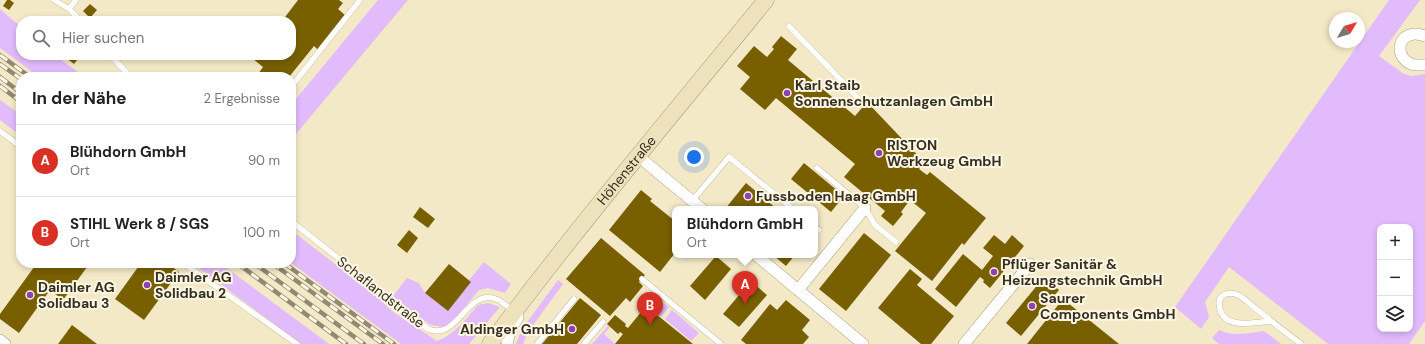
<!DOCTYPE html>
<html lang="de">
<meta charset="utf-8">
<style>
:root{--surface:#fff;--page:#f2f2f2;--text:#222;--muted:#767676;--line:#e0e0e0;--accent:#d93025}
body{margin:0;font-family:"DM Sans",sans-serif;background:var(--page);color:var(--text)}
.controls{position:absolute;right:12px;bottom:12px;display:grid;overflow:hidden;border-radius:8px;box-shadow:0 2px 6px #0003}
.controls button{width:36px;height:36px;display:grid;place-items:center;padding:0;border:0;border-bottom:1px solid var(--line);background:var(--surface);color:var(--text);font:20px sans-serif}
.compass{position:absolute;left:1329px;top:12px;width:36px;height:36px;border-radius:50%;background:var(--surface);box-shadow:0 2px 6px #0003;rotate:52deg}
.you{position:absolute;left:694px;top:157px;width:14px;height:14px;margin:-10px;border:3px solid #fff;border-radius:50%;background:#1a73e8;box-shadow:0 0 0 6px #1a73e833}
.badge{display:grid;place-items:center;width:26px;height:26px;border-radius:50%;background:var(--accent);color:#fff;font-size:13px;font-weight:700}
.pin{position:absolute;translate:-50% -33px;filter:drop-shadow(0 1px 2px #0008)}
.pin::after{content:'';position:absolute;top:21px;width:14px;height:12px;background:inherit;clip-path:polygon(0 0,100% 0,50% 100%)}
.popup{position:absolute;left:672px;top:206px;width:146px;height:52px;box-sizing:border-box;display:grid;place-content:center;border-radius:8px;background:var(--surface);filter:drop-shadow(0 1px 3px #0005);font-size:13px;white-space:nowrap;color:var(--muted)}
.popup b{font-size:15px;color:var(--text)}
.popup::after{content:'';position:absolute;left:50%;top:100%;margin-left:-8px;border:8px solid transparent;border-top-color:var(--surface)}
.list{margin:0;padding:0;list-style:none}
h2{display:flex;justify-content:space-between;align-items:center;height:52px;margin:0;padding:0 16px;font-size:17px}
h2 small{font-size:13px;font-weight:400;color:var(--muted)}
.list li{display:grid;grid-template-columns:26px 1fr auto;gap:12px;align-items:center;box-sizing:border-box;height:72px;padding:0 16px;border-top:1px solid var(--line)}
.list b{display:block;font-size:15px;white-space:nowrap}
.list p{margin:0;font-size:13px;white-space:nowrap;color:var(--muted)}
.list em{font-size:13px;font-style:normal;color:var(--muted)}
.icon{flex:none;width:22px;height:22px;fill:none;stroke:currentColor;stroke-width:2;stroke-linecap:round;stroke-linejoin:round}
.map{position:relative;flex:none;width:1425px;height:344px;overflow:hidden}
.search{position:absolute;background:var(--surface);box-shadow:0 2px 6px #0003;left:16px;top:16px;width:280px;height:44px;display:flex;align-items:center;gap:10px;box-sizing:border-box;padding:0 14px;border-radius:16px;color:var(--muted);font-size:15px}
.panel{position:absolute;background:var(--surface);box-shadow:0 2px 6px #0003;left:16px;top:72px;width:280px;height:196px;border-radius:16px}
.map>svg:first-child{display:block}
.green{fill:#e2bbfc;fill-rule:evenodd}
.building{fill:#786000}
.lines{fill:none;stroke-linecap:round;stroke-linejoin:round}
.lane-casing{stroke:#a89d7d;stroke-width:6}
.street-casing{stroke:#a89d7d;stroke-width:12}
.secondary-casing{stroke:#a89d7d;stroke-width:17}
.lane{stroke:#fff;stroke-width:5.5}
.street{stroke:#fff;stroke-width:11}
.secondary{stroke:#ede2bb;stroke-width:16}
.rail-casing{stroke:#918972;stroke-width:4.5}
.rail{stroke:#fdf6e2;stroke-width:3;stroke-dasharray:9;stroke-linecap:butt}
.poi-dot{fill:#8c42b4;stroke:#fdf6e2;stroke-width:1.5}
.labels{text-anchor:middle;stroke-width:4;stroke-linejoin:round;paint-order:stroke}
.poi-label{font-size:14px;font-weight:bold;fill:#342f22;stroke:#fdf6e2;text-anchor:start}
.street-label{font-size:14px;fill:#342f22;stroke:#fdf6e2}
</style>
<div class="map">
<svg width="1425" height="344" viewBox="0 0 1425 344">
<rect width="100%" height="100%" fill="#f4e9c7"/>
<!-- green -->
<g class="green">
<path d="M 378,0 L 408,0 L 291,140 L 291,105 Z"/>
<path d="M 1389,0 L 1420,0 L 1379,56 L 1404,74 L 1412,76 L 1425,74 L 1425,321 L 1409,344 L 1328,344 L 1229,267 L 1205,302 L 1209,317 L 1201,329 L 1175,307 ZM 1380,227 L 1410,227 L 1410,329 L 1380,329 Z"/>
<path d="M 0,9 L 21,27 L 21,55 L 54,55 L 85,77 L 39,77 L 0,48 Z"/>
<path d="M 0,100 L 21,115 L 21,136 L 0,120 Z"/>
<path d="M 291,230 L 375,295 L 392,311 L 437,341 C 455,334 466,319 478,305 L 488,303 L 500,307 L 469,344 L 401,344 L 291,263 Z"/>
<path d="M 484,262 L 511,284 L 505,293 L 488,288 L 479,290 L 453,321 L 444,327 L 431,325 L 414,314 L 393,296 L 407,278 L 419,283 L 425,293 L 448,310 L 471,282 L 469,280 Z"/>
<path d="M 192,263 L 220,263 L 329,344 L 301,344 Z"/>
<path d="M 558,280 L 563,284 L 528,332 L 523,344 L 516,344 L 522,329 Z"/>
<path d="M 657,298 L 669,307 L 661,317 L 650,307 Z"/>
<path d="M 672,310 L 699,333 L 691,341 L 665,319 Z"/>
<path d="M 608,326 L 610,327 L 604,334 L 615,344 L 592,344 Z"/>
<path d="M 1219,330 C 1233,337 1249,333 1264,331 L 1281,344 L 1219,344 L 1212,338 Z"/>
</g>
<!-- building -->
<g class="building">
<path d="M 7,0 L 10,0 L 14,3 L 9,10 L 3,6 Z"/>
<path d="M 298,0 L 339,0 L 343,3 L 338,9 L 345,15 L 318,50 L 314,46 L 289,77 L 256,77 L 263,67 L 252,58 L 255,55 L 291,55 L 291,21 L 282,21 Z"/>
<path d="M 90,4 L 97,10 L 90,18 L 83,11 Z"/>
<path d="M 781,36 L 797,49 L 788,60 L 855,116 L 867,102 L 925,163 L 919,169 L 927,175 L 930,172 L 986,218 L 964,245 L 962,243 L 932,281 L 895,251 L 926,213 L 910,200 L 901,212 L 903,214 L 893,226 L 881,216 L 885,211 L 844,177 L 855,164 L 776,98 L 765,110 L 740,89 L 750,77 L 737,66 L 754,46 L 767,57 L 774,49 L 772,47 Z"/>
<path d="M 62,55 L 81,55 L 74,64 Z"/>
<path d="M 804,163 L 844,196 L 831,212 L 791,179 Z"/>
<path d="M 746,183 L 777,209 L 725,209 Z"/>
<path d="M 641,190 L 652,199 L 650,201 L 675,221 L 675,253 L 660,272 L 609,230 Z"/>
<path d="M 420,207 L 435,219 L 428,228 L 413,217 Z"/>
<path d="M 409,230 L 418,238 L 407,253 L 397,245 Z"/>
<path d="M 864,233 L 891,255 L 846,311 L 819,289 Z"/>
<path d="M 994,235 L 1005,244 L 1012,235 L 1024,246 L 990,288 L 983,282 L 984,280 L 980,277 L 956,307 L 935,289 L 963,254 L 982,270 L 993,256 L 983,248 Z"/>
<path d="M 601,238 L 645,275 L 639,282 L 643,286 L 630,302 L 626,298 L 610,316 L 566,279 Z"/>
<path d="M 773,255 L 795,255 L 786,266 Z"/>
<path d="M 716,256 L 731,269 L 705,300 L 690,286 Z"/>
<path d="M 37,263 L 90,263 L 63,300 L 50,290 L 19,333 L 0,319 L 0,314 Z"/>
<path d="M 141,263 L 167,263 L 179,272 L 144,320 L 115,299 Z"/>
<path d="M 449,264 L 471,282 L 448,311 L 425,293 Z"/>
<path d="M 910,269 L 922,279 L 917,285 L 954,316 L 931,344 L 921,344 L 878,308 Z"/>
<path d="M 1044,277 L 1059,290 L 1021,336 L 1006,323 Z"/>
<path d="M 751,281 L 767,295 L 739,327 L 723,314 Z"/>
<path d="M 580,298 L 601,315 L 577,344 L 542,344 Z"/>
<path d="M 1063,299 L 1119,344 L 1027,344 Z"/>
<path d="M 786,300 L 810,320 L 802,330 L 809,337 L 803,344 L 746,344 L 741,340 L 770,304 L 777,310 Z"/>
<path d="M 646,306 L 693,344 L 615,344 L 623,334 L 620,332 L 618,334 L 607,324 L 615,315 L 626,324 L 625,326 L 628,328 Z"/>
<path d="M 72,325 L 97,344 L 58,344 Z"/>
</g>
<g class="lines">
<defs>
<g id="lane">
<path d="M 54,0 L 69,9 L 81,21"/>
<path d="M 69,9 L 76,0"/>
<path d="M 789,26 L 859,99"/>
<path d="M 110,55 L 131,77"/>
<path d="M 291,87 L 360,0"/>
<path d="M 0,131 L 21,147"/>
<path d="M 817,168 L 865,208 L 875,225 L 896,242"/>
<path d="M 692,201 L 729,157 L 793,209"/>
<path d="M 291,221 L 428,329 C 458,342 466,288 496,299 C 502,301 509,308 514,312"/>
<path d="M 815,227 L 819,230"/>
<path d="M 183,263 L 297,344"/>
<path d="M 642,279 L 721,344"/>
<path d="M 1271,321 C 1255,322 1225,330 1220,309 C 1219,305 1218,301 1221,297 C 1225,293 1232,292 1238,295 C 1244,298 1250,304 1255,308 C 1270,320 1285,332 1301,344"/>
<path d="M 537,344 L 574,299"/>
<path d="M 584,344 L 603,322"/>
</g>
<g id="street">
<path d="M 1425,36 C 1400,27 1392,53 1409,63 C 1414,66 1420,65 1425,65"/>
<path d="M 638,156 L 702,209"/>
<path d="M 756,255 L 863,344"/>
<path d="M 798,290 L 865,208"/>
<path d="M 0,340 L 5,344"/>
<path d="M 507,344 L 510,332 L 518,317"/>
<path d="M 964,344 L 1030,264"/>
</g>
<g id="secondary">
<path id="s1" d="M 490,344 C 578,226 673,114 766,0"/>
</g>
</defs>
<!-- lane casing -->
<use href="#lane" class="lane-casing"/>
<!-- street casing -->
<use href="#street" class="street-casing"/>
<!-- secondary casing -->
<use href="#secondary" class="secondary-casing"/>
<!-- lane -->
<use href="#lane" class="lane"/>
<!-- street -->
<use href="#street" class="street"/>
<!-- secondary -->
<use href="#secondary" class="secondary"/>
<defs>
<g id="rail">
<path d="M 0,55 L 30,77"/>
<path d="M 0,64 L 21,79"/>
<path d="M 0,77 L 21,93"/>
<path d="M 0,86 L 21,102"/>
<path d="M 237,263 L 346,344"/>
<path d="M 254,263 L 364,344"/>
<path d="M 272,263 L 383,344"/>
<path d="M 284,263 L 394,344"/>
</g>
</defs>
<!-- rail casing -->
<use href="#rail" class="rail-casing"/>
<!-- rail -->
<use href="#rail" class="rail"/>
</g>
<!-- markers -->
<g class="poi-dot">
<circle cx="787" cy="93" r="4"/>
<circle cx="879" cy="153" r="4"/>
<circle cx="748" cy="196" r="4"/>
<circle cx="994" cy="272" r="4"/>
<circle cx="147" cy="285" r="4"/>
<circle cx="30" cy="295" r="4"/>
<circle cx="1032" cy="306" r="4"/>
<circle cx="572" cy="329" r="4"/>
</g>
<g class="labels">
<!-- poi labels -->
<g class="poi-label">
<text x="795" y="90">Karl Staib<tspan x="795" dy="16">Sonnenschutzanlagen GmbH</tspan></text>
<text x="887" y="150">RISTON<tspan x="887" dy="16">Werkzeug GmbH</tspan></text>
<text x="756" y="201">Fussboden Haag GmbH</text>
<text x="1002" y="269">Pflüger Sanitär &amp;<tspan x="1002" dy="16">Heizungstechnik GmbH</tspan></text>
<text x="155" y="282">Daimler AG<tspan x="155" dy="16">Solidbau 2</tspan></text>
<text x="38" y="292">Daimler AG<tspan x="38" dy="16">Solidbau 3</tspan></text>
<text x="1040" y="303">Saurer<tspan x="1040" dy="16">Components GmbH</tspan></text>
<text x="564" y="334" text-anchor="end">Aldinger GmbH</text>
</g>
<!-- street labels -->
<g class="street-label">
<text dy="5" stroke="none"><textPath href="#s1" startOffset="221">Höhenstraße</textPath></text>
<text transform="translate(381 292) rotate(38)" y="5">Schaflandstraße</text>
</g>
</g>
</svg>
<div class="controls">
<button>+</button>
<button>−</button>
<button><svg class="icon" aria-label="layers" viewBox="0 0 24 24"><path d="M12 4l9 5-9 5-9-5zM3 14l9 5 9-5"/></svg></button>
</div>
<svg class="compass" viewBox="-18 -18 36 36"><path d="M0-13l5 13h-10z" fill="#e53935"/><path d="M0 13l5-13h-10z" fill="#767676"/></svg>
<div class="you"></div>
<div class="pin badge" style="left:745px;top:304px">A</div>
<div class="popup"><b>Blühdorn GmbH</b>Ort</div>
<div class="pin badge" style="left:650px;top:325px">B</div>
<div class="search"><svg class="icon" aria-label="search" viewBox="0 0 24 24"><circle cx="10" cy="10" r="6"/><path d="M15 15l6 6"/></svg>Hier suchen</div>
<section class="panel">
<h2>In der Nähe<small>2 Ergebnisse</small></h2>
<ul class="list">
<li><span class="badge">A</span><div><b>Blühdorn GmbH</b><p>Ort</p></div><em>90 m</em></li>
<li><span class="badge">B</span><div><b>STIHL Werk 8 / SGS</b><p>Ort</p></div><em>100 m</em></li>
</ul>
</section>
</div>
